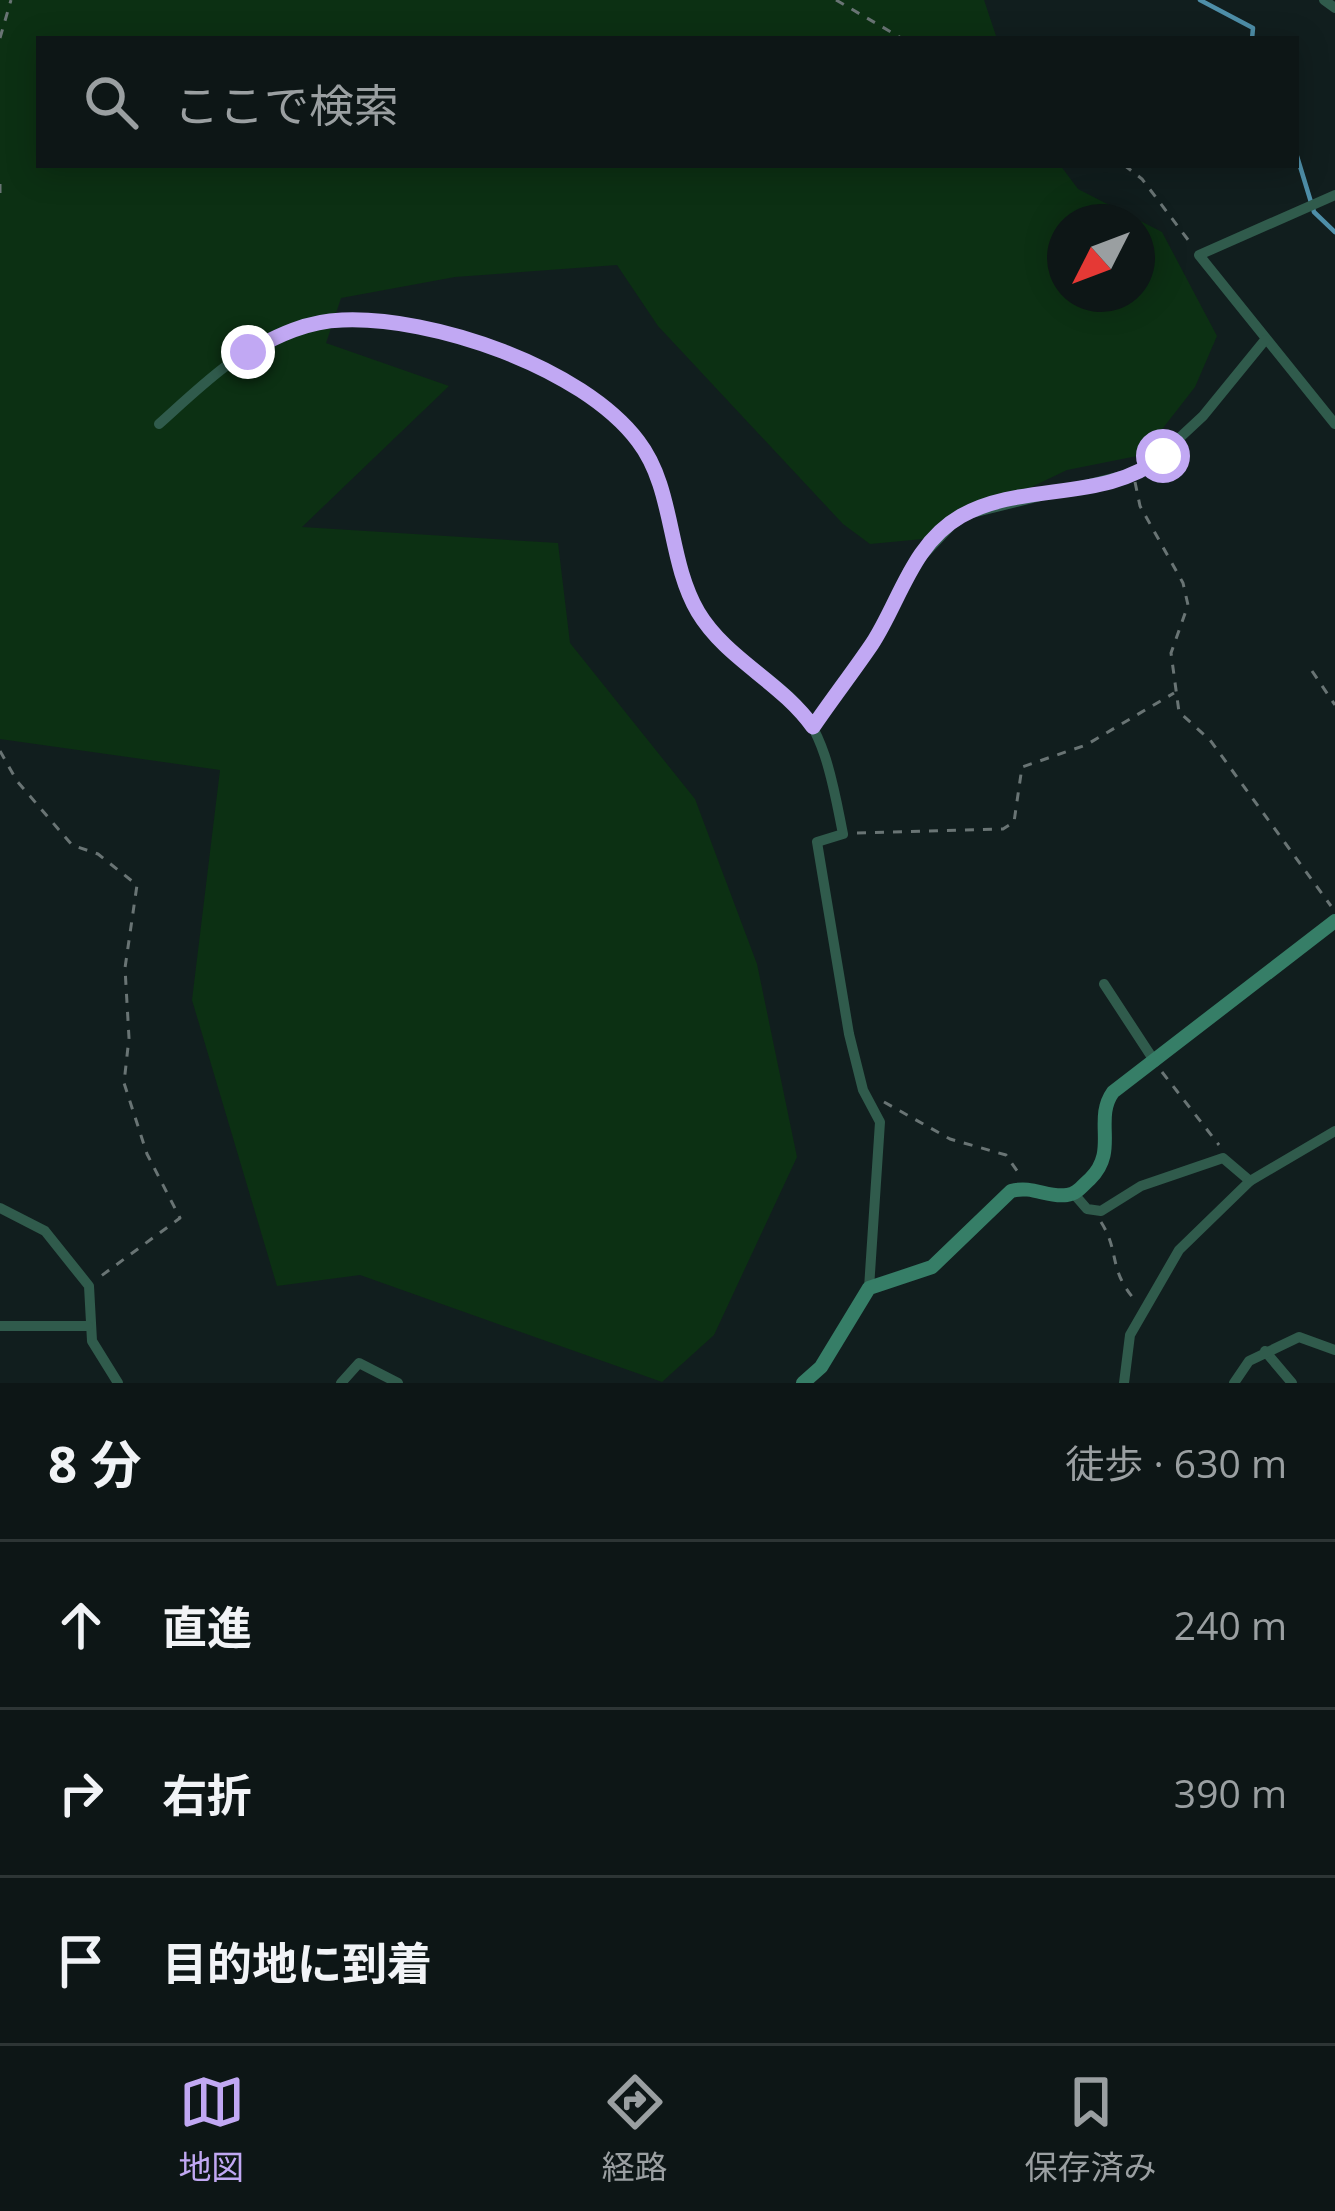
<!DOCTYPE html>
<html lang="ja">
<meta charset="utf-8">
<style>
:root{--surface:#0d1616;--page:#161f1f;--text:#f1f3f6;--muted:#9a9fa1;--line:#2d3535;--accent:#c1a8f3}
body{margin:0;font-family:"Open Sans","Noto Sans JP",sans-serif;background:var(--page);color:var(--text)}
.compass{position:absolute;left:1047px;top:204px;width:108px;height:108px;border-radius:50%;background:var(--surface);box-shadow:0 6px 30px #0003;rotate:228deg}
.stop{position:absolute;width:36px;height:36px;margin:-27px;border:9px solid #c1a8f3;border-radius:50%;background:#fff}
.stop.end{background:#c1a8f3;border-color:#fff;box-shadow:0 3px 12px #0008}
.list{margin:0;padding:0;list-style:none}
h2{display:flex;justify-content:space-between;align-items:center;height:156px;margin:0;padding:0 48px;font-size:51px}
h2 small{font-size:39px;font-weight:400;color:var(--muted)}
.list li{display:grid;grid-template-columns:78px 1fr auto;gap:36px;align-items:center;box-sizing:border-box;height:168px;padding:0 48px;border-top:3px solid var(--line)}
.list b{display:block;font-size:45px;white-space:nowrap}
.list em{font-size:39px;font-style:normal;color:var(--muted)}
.icon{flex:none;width:66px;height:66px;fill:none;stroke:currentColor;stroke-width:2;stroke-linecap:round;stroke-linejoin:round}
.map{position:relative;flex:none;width:1335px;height:1383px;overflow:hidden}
.search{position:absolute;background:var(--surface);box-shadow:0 6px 30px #0003;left:36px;right:36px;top:36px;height:132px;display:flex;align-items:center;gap:30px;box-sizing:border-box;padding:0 42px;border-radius:0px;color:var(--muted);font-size:45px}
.sheet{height:660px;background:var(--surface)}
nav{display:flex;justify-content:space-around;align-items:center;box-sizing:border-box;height:168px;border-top:3px solid var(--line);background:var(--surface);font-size:33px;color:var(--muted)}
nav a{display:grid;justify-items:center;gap:6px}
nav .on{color:var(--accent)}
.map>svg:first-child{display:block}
.green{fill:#0c3013;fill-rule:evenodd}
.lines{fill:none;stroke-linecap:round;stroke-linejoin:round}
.stream{stroke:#4e8ea8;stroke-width:4.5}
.path{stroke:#697474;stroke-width:3;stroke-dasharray:9 9;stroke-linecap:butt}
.street{stroke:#305b4c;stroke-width:10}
.secondary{stroke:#367e67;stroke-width:14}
.route{stroke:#c1a8f3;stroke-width:15}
</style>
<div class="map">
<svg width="1335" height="1383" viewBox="0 0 1335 1383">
<rect width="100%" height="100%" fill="#111e1e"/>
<!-- green -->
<path class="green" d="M 0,0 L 984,0 L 997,39 L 39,39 L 39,165 L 1060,165 L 1078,189 L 1162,232 L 1217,336 L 1195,387 L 1142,455 L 1067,470 L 923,539 L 870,544 L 843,524 L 658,326 L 617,265 L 455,277 L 341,298 L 326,343 L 449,386 L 302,527 L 558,543 L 570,643 L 695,799 L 757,964 L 797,1157 L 714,1335 L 662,1382 L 360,1275 L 277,1286 L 192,1000 L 220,770 L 0,739 ZM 1065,222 L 1137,222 L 1137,294 L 1065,294 Z"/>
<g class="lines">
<!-- stream -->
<g class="stream">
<path d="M 1200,0 L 1253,28 L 1252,39"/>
<path d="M 1296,153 L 1314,212 L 1335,232"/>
</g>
<!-- path -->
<g class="path">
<path d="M 836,0 L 903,39"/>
<path d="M 0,38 L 11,0"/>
<path d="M 1124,165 L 1142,179 L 1192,245"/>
<path d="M 0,184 L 0,194"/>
<path d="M 1135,482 L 1140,506 L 1183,583 L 1188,605 L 1171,653 L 1179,712 L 1210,740 L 1331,906"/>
<path d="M 1312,671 L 1335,705"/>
<path d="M 0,751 L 17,781 L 72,845 L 98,854 L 137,885 L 125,968 L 129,1038 L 124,1083 L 147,1154 L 180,1218 L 97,1279"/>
<path d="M 857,833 L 1003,829 L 1014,822 L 1022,767 L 1086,745 L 1174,693"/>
<path d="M 1162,1072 L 1219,1145"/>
<path d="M 884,1102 L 950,1139 L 1006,1155 L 1020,1175"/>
<path d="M 1101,1222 C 1120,1252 1108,1268 1134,1299"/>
</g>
<!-- street -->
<g class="street">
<path d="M 1324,0 L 1335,8"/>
<path d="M 1335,195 L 1199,255 L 1335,424"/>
<path d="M 159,424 C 196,391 236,351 283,333 C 384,296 576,355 639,443 C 675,492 666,562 699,614 C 723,651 762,669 792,699 C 826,732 834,790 843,834 L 817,842 L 849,1034 L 863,1090 L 880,1122 L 869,1288"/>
<path d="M 813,727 L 875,639 L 908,571 L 960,516 L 1145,470 L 1203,416 L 1265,340"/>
<path d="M 1104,984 L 1155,1062"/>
<path d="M 1074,1194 L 1087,1209 L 1101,1211 L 1141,1186 L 1223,1158 L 1250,1181"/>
<path d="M 0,1208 L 45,1231 L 89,1286 L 92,1341 L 118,1383"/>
<path d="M 0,1326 L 88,1326"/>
<path d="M 1265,1351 L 1292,1383"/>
<path d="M 341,1383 L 359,1363 L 398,1383"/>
<path d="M 1124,1383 L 1130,1335 L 1179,1250 L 1250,1181 L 1335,1131"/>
<path d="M 1234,1383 L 1249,1361 L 1299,1337 L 1335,1350"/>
</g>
<!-- secondary -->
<path class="secondary" d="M 803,1383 L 821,1367 L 869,1288 L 932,1267 L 1011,1191 C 1033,1185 1047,1198 1067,1195 C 1077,1194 1082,1186 1090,1179 C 1119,1151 1093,1120 1113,1092 L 1335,921"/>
</g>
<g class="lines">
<!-- route -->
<path class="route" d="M 248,352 C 278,335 308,321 342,320 C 432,316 582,367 638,441 C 675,489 667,559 698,612 C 726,659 781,682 813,727 C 832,699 853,672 872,644 C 900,601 912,544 961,516 C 1023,481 1105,503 1163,456"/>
</g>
</svg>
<svg class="compass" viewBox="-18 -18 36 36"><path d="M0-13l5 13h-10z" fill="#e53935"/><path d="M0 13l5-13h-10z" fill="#9a9fa1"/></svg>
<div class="stop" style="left:1163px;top:456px"></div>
<div class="stop end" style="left:248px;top:352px"></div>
<div class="search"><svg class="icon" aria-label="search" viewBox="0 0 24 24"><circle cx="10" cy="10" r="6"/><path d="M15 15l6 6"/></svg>ここで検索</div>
</div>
<section class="sheet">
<h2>8 分<small>徒歩 · 630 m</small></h2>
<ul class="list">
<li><svg class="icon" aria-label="ahead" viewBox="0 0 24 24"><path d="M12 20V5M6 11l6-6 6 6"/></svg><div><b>直進</b></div><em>240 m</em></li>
<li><svg class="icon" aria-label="right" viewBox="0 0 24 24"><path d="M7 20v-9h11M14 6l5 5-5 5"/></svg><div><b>右折</b></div><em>390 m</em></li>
<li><svg class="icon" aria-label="arrive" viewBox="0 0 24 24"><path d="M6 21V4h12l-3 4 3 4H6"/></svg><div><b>目的地に到着</b></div></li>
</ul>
</section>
<nav>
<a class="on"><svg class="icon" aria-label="map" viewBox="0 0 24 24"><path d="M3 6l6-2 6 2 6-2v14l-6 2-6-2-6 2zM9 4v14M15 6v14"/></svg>地図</a>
<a><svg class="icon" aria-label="directions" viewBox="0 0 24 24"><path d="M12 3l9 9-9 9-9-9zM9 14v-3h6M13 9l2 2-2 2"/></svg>経路</a>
<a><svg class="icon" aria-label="saved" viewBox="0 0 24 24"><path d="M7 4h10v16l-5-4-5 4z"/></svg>保存済み</a>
</nav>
